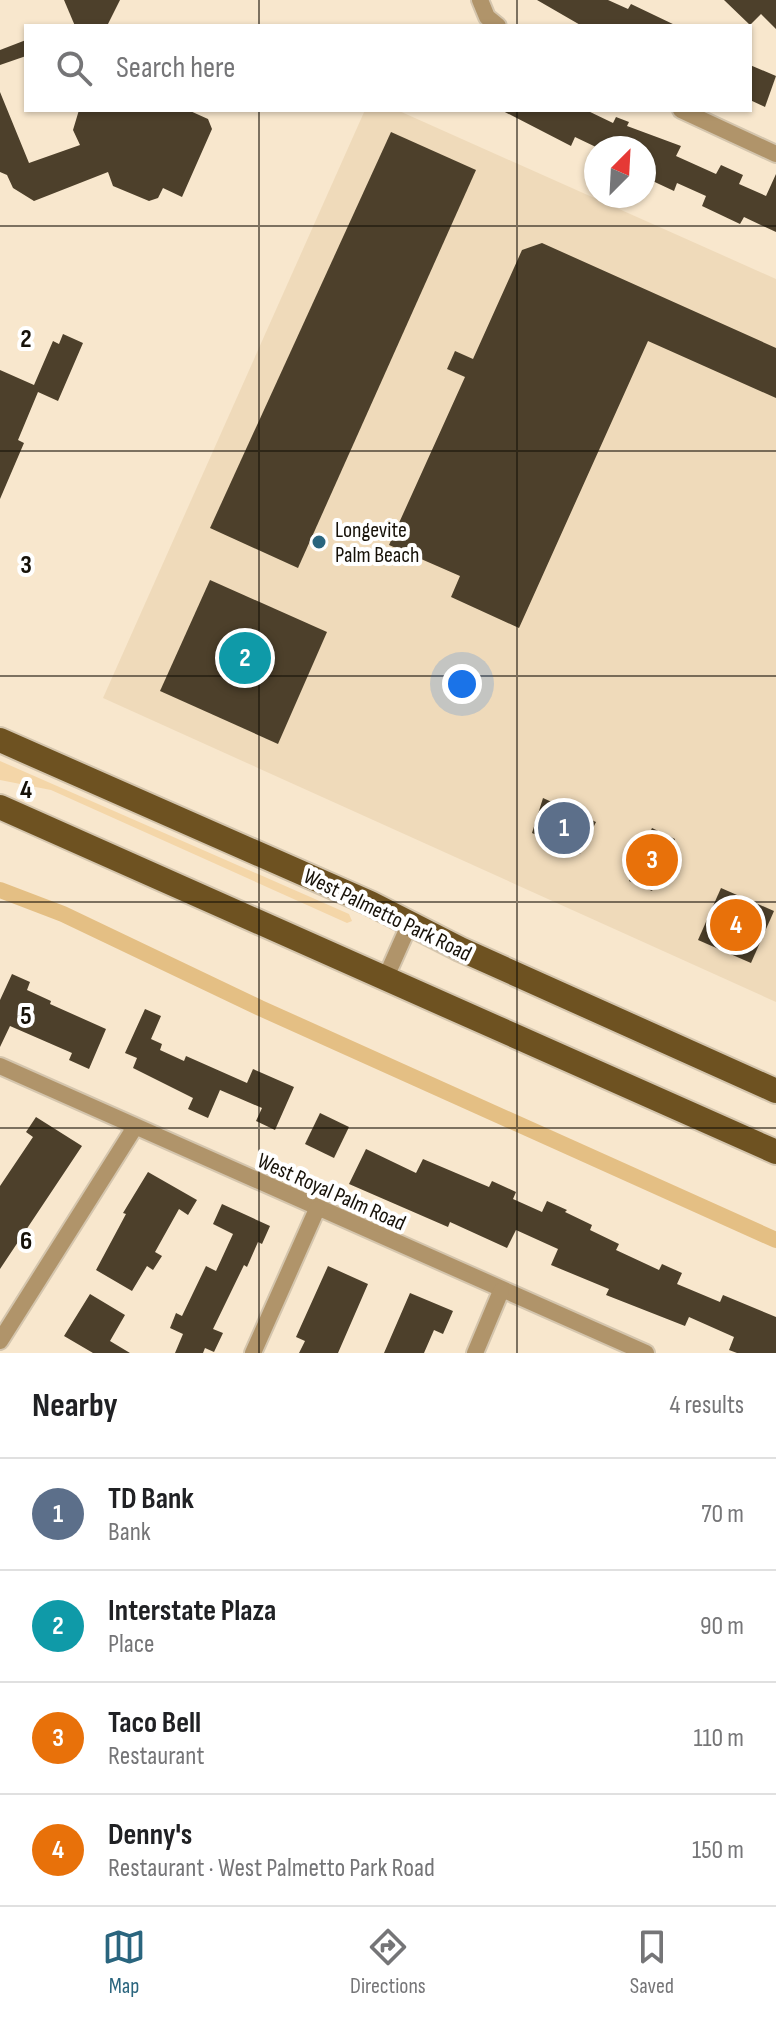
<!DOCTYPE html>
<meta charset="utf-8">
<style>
:root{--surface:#fff;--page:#f2f2f2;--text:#202124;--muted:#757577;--line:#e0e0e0;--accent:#2a657e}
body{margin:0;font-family:"Sofia Sans Condensed",sans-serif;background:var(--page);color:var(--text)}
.compass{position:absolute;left:584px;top:136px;width:72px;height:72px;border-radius:50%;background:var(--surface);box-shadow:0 2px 6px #0004;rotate:24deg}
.you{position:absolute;left:462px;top:684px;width:28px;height:28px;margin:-20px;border:6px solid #fff;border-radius:50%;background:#1a73e8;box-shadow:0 0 0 12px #1a73e833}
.badge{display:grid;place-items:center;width:52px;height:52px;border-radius:50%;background:var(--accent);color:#fff;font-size:26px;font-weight:700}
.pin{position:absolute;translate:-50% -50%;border:4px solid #fff;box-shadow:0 2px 8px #0006}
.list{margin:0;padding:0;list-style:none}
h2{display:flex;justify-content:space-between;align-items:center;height:104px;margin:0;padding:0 32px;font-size:34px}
h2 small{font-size:26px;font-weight:400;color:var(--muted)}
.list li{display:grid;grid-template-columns:52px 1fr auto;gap:24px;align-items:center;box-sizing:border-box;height:112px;padding:0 32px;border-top:2px solid var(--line)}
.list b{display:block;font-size:30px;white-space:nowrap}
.list p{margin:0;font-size:26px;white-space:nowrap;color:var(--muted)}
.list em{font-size:26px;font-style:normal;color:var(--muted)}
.icon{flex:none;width:44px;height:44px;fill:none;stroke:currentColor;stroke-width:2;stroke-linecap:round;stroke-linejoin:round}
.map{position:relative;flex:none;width:776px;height:1353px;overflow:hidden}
.search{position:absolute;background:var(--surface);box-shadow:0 2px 6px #0004;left:24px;right:24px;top:24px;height:88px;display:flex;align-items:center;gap:20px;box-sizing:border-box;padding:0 28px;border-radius:0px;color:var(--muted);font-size:30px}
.sheet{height:552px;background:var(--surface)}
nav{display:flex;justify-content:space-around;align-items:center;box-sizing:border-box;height:112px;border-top:2px solid var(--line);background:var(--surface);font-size:22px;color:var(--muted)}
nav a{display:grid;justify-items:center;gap:4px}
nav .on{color:var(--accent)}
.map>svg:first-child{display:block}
.built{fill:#efdaba}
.green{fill:#f4d6a8}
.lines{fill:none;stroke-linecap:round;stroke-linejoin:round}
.canal{stroke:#e4bf84;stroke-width:16}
.building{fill:#4d402b}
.street-casing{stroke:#d4c5ad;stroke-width:20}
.primary-casing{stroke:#d4c5ad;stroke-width:28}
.street{stroke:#b0946a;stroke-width:16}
.primary{stroke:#6e5221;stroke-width:24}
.grid{fill:none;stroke:#161108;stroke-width:2;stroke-opacity:0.55}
.poi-dot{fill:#2a657e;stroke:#fff;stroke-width:3}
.labels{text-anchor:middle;stroke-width:8;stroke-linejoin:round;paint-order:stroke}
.poi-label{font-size:22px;fill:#161108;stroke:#fff;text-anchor:start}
.street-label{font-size:22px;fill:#161108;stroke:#fff}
.grid-label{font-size:26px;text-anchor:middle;font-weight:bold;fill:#161108;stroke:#fff;stroke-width:8;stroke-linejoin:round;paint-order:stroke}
</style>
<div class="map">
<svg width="776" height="1353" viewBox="0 0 776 1353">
<rect width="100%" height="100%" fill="#f8e7cd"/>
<!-- built -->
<path class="built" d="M 365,110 L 397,110 L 776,279 L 776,1002 L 103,698 Z"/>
<!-- green -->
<path class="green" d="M 0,761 L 349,914 L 352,921 L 347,923 L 51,790 L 0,780 Z"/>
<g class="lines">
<!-- canal -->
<path class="canal" d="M 0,890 L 63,914 L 260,1008 L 776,1240"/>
</g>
<!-- building -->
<g class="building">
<path d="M 64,0 L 120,0 L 107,26 L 75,26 Z"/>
<path d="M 537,0 L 608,0 L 628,9 L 631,4 L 677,26 L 582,26 Z"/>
<path d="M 724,0 L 776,0 L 776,29 L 761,14 L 750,25 Z"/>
<path d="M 26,40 L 26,56 L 0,65 L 0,50 Z"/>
<path d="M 750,65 L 776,76 L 765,107 L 750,100 Z"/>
<path d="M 0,92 L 29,163 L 80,145 L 73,130 L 79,110 L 188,110 L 208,119 L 212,129 L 182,197 L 163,188 L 158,198 L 149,201 L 113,186 L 108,172 L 34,201 L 13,188 L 7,175 L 0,172 Z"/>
<path d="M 501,110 L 586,110 L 613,123 L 616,117 L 629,122 L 627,126 L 681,146 L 676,156 L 716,174 L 721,165 L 743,175 L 739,184 L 766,196 L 776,174 L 776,232 L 744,217 L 740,224 L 702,206 L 706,196 L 677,183 L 674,191 L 644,177 L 644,148 L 598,148 L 575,137 L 571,146 Z"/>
<path d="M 391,132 L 476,170 L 298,568 L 210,528 Z"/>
<path d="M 542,243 L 776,348 L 776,398 L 648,341 L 519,628 L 451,597 L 460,576 L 389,545 L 465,377 L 447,369 L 455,351 L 473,359 L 522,250 Z"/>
<path d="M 63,334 L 83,343 L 58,401 L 38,392 L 18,440 L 24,443 L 0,499 L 0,370 L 34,385 L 53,341 L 59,344 Z"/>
<path d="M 210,580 L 327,632 L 278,744 L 160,691 Z"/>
<path d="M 543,798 L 596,822 L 580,854 L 559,845 L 556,850 L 539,842 L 541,837 L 532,833 Z"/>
<path d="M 652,828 L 675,839 L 652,891 L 629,881 Z"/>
<path d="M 721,888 L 774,911 L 751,963 L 698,940 Z"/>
<path d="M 12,974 L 30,982 L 27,990 L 51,1001 L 50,1004 L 106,1029 L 89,1069 L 69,1060 L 72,1053 L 10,1026 L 0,1047 L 0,1000 Z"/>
<path d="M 145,1009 L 161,1016 L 151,1039 L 162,1044 L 160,1050 L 184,1061 L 186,1056 L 247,1083 L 253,1069 L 294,1087 L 275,1130 L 256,1121 L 262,1108 L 220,1090 L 208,1118 L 188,1109 L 193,1098 L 133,1068 L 137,1058 L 125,1053 Z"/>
<path d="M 320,1113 L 349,1127 L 334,1158 L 305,1144 Z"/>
<path d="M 36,1117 L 82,1146 L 0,1269 L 0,1186 L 33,1137 L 26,1132 Z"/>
<path d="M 366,1149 L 416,1173 L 423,1159 L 489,1187 L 492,1181 L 516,1192 L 513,1199 L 542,1212 L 547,1201 L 567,1210 L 565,1212 L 592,1225 L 590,1230 L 619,1244 L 616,1250 L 659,1270 L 662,1264 L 682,1273 L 677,1284 L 720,1302 L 723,1295 L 776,1317 L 776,1353 L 737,1353 L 729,1350 L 734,1337 L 689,1317 L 685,1326 L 606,1295 L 609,1289 L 551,1265 L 558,1249 L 516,1230 L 507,1248 L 450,1222 L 448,1227 L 349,1184 Z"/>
<path d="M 148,1172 L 197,1200 L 188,1215 L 179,1209 L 155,1252 L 162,1256 L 153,1270 L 147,1266 L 132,1291 L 96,1270 L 126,1214 L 123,1213 Z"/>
<path d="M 222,1204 L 270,1226 L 262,1244 L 258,1242 L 247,1267 L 244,1265 L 213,1329 L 223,1333 L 214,1352 L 205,1348 L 203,1353 L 175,1353 L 183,1334 L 170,1328 L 176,1313 L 182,1316 L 206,1266 L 216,1271 L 233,1234 L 213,1224 Z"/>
<path d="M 328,1266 L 368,1284 L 338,1353 L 299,1353 L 305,1341 L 296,1337 Z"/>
<path d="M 410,1293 L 453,1311 L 443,1334 L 434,1330 L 424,1353 L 384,1353 Z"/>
<path d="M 90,1294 L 125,1315 L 110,1341 L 130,1353 L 93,1353 L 64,1336 Z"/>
</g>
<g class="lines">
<defs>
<g id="street">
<path d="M 480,0 L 487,17 L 498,26"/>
<path d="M 681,110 L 776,154"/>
<path d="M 386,977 L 410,923"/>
<path d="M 0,1066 L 646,1353"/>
<path d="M 0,1341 L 135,1127"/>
<path d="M 253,1353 L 317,1209"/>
<path d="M 475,1353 L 501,1291"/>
</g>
<g id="primary">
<path d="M 0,740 L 370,903 L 460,949 L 776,1091"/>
<path d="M 0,807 L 776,1152"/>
</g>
</defs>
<!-- street casing -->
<use href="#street" class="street-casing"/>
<!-- primary casing -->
<use href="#primary" class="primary-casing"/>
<!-- street -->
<use href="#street" class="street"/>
<!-- primary -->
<use href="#primary" class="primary"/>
</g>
<!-- grid -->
<path class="grid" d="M 259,0 L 259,26M 517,0 L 517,26M 259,110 L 259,1353M 517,110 L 517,1353M 0,226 L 776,226M 0,451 L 776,451M 0,676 L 776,676M 0,902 L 776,902M 0,1128 L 776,1128"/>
<!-- markers -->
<circle class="poi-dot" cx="319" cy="542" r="8"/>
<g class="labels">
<!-- poi labels -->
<g class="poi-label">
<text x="335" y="537">Longevite<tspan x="335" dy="25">Palm Beach</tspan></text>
</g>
<!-- street labels -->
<g class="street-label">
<text transform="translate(388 914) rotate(26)" y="8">West Palmetto Park Road</text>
<text transform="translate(332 1191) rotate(24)" y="8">West Royal Palm Road</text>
</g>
</g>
<g class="grid-label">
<text x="26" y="347">2</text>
<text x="26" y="573">3</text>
<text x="26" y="798">4</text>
<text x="26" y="1024">5</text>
<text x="26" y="1249">6</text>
</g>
</svg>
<svg class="compass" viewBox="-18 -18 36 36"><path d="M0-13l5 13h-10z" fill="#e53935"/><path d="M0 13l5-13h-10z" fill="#757577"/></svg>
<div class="you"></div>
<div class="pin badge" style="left:564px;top:828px;background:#5c6f8a">1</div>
<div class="pin badge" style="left:245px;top:658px;background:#0f9aa8">2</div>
<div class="pin badge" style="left:652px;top:860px;background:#e8710a">3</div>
<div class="pin badge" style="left:736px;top:925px;background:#e8710a">4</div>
<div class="search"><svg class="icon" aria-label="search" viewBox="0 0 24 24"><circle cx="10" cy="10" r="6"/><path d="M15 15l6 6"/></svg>Search here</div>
</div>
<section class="sheet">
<h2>Nearby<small>4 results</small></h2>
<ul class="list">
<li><span class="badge" style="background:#5c6f8a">1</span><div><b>TD Bank</b><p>Bank</p></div><em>70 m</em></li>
<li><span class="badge" style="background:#0f9aa8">2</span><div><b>Interstate Plaza</b><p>Place</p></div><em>90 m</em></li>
<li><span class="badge" style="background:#e8710a">3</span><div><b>Taco Bell</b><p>Restaurant</p></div><em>110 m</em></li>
<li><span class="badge" style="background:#e8710a">4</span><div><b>Denny's</b><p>Restaurant · West Palmetto Park Road</p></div><em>150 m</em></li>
</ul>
</section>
<nav>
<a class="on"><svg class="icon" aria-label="map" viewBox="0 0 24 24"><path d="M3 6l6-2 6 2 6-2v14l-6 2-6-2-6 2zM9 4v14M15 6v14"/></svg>Map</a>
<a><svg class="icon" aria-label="directions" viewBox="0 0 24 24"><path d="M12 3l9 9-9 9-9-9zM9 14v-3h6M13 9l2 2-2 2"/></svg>Directions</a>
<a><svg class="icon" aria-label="saved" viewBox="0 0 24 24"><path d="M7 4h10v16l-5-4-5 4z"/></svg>Saved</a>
</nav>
